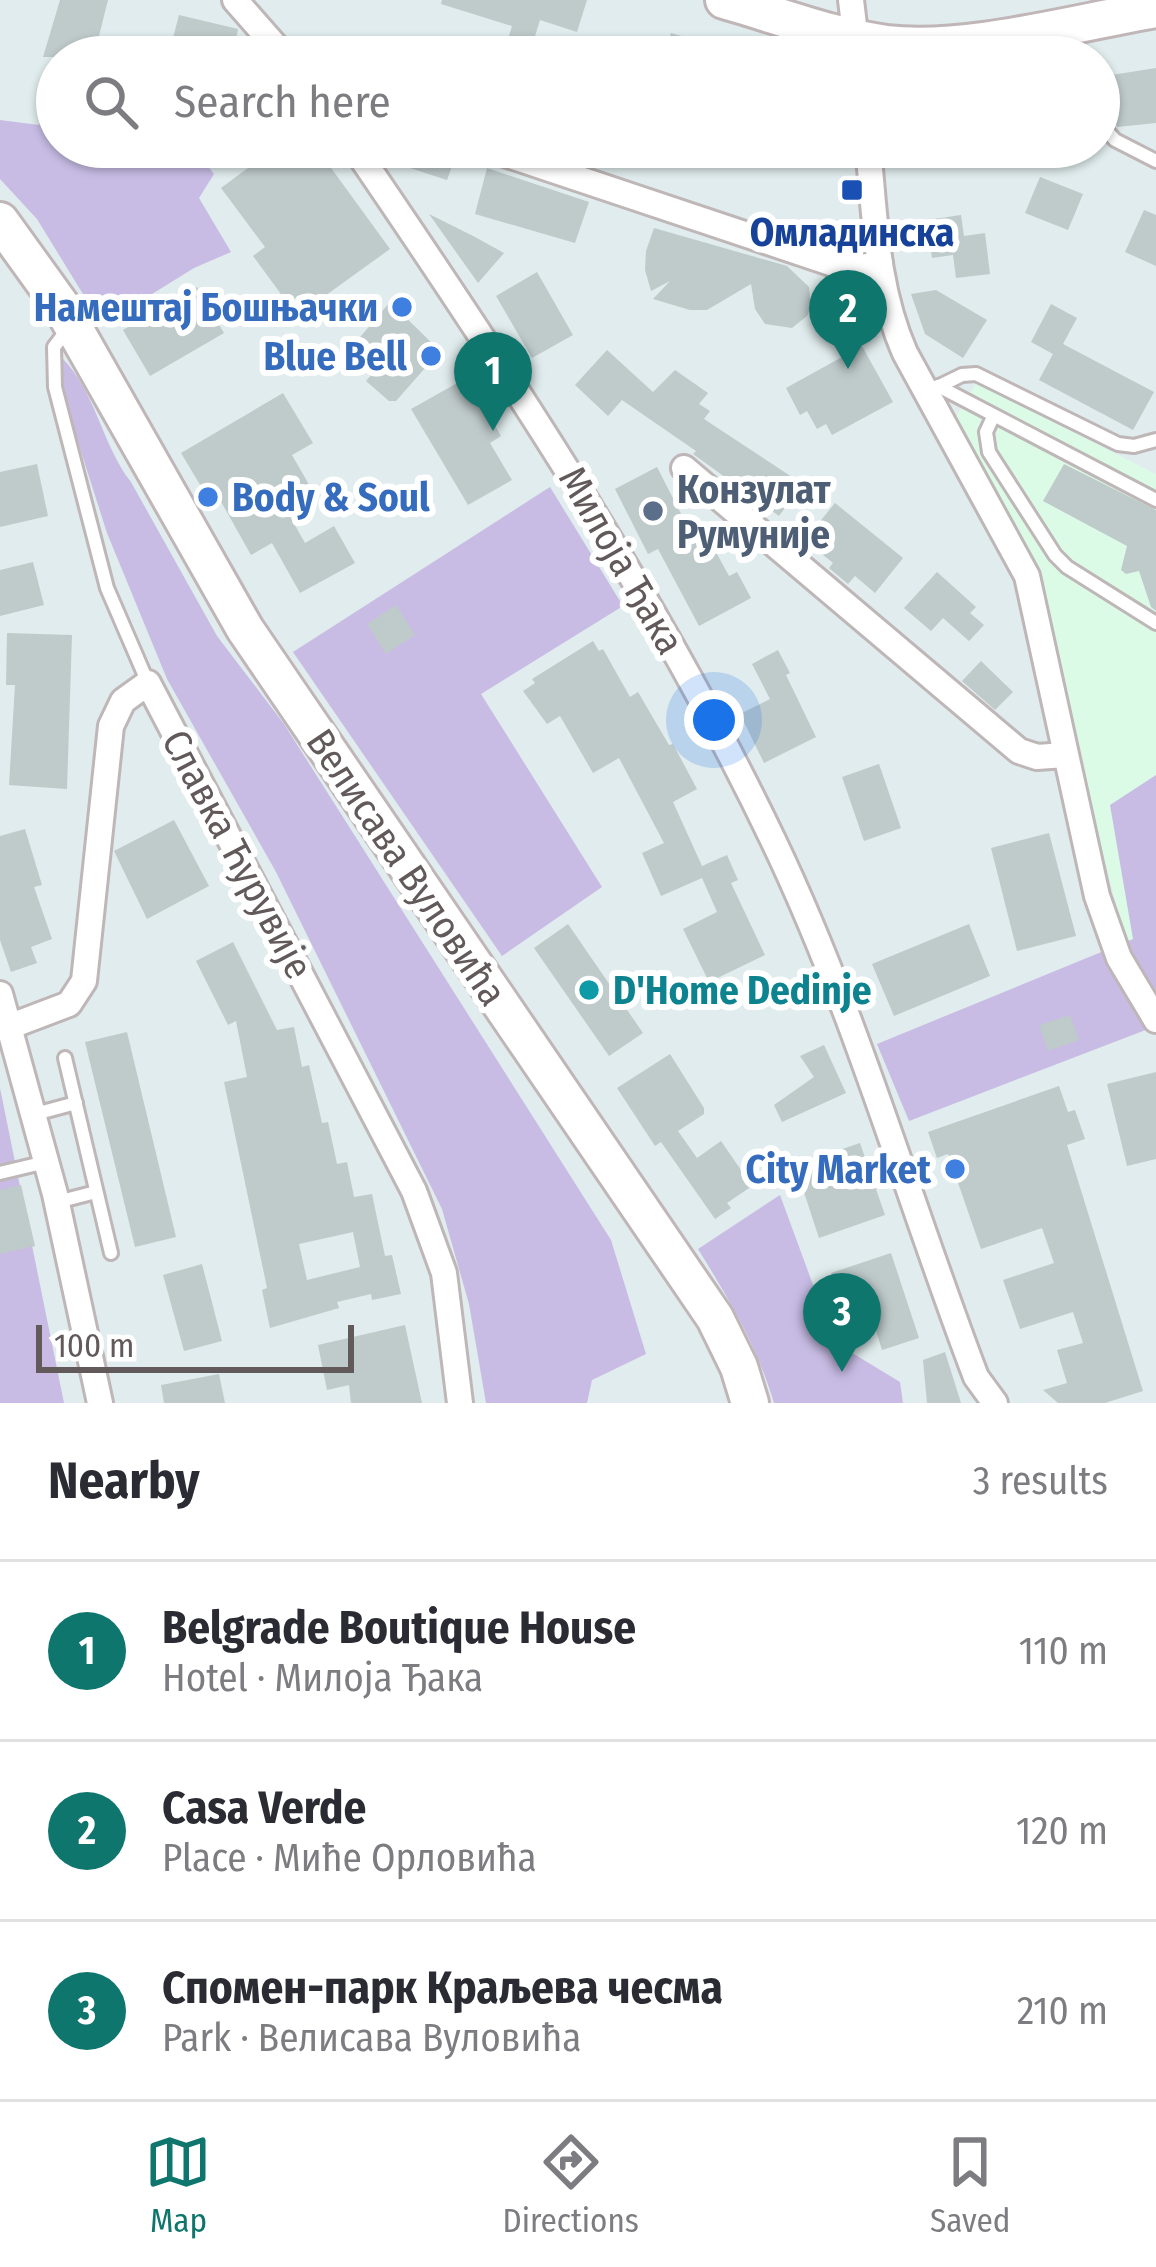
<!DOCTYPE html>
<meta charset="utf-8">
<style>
:root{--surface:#fff;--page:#f2f2f3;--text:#2b2b33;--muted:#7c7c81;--line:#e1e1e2;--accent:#0f766e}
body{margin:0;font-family:"Fira Sans Condensed",sans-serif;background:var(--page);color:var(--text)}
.scale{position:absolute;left:36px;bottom:30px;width:318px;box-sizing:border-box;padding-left:12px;border:6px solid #62595a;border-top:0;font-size:33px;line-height:42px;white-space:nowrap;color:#62595a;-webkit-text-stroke:9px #fff;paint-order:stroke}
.you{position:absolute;left:714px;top:720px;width:42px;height:42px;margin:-30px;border:9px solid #fff;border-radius:50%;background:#1a73e8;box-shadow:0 0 0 18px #1a73e833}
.badge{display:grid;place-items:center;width:78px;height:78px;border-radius:50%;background:var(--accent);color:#fff;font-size:39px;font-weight:700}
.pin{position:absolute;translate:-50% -99px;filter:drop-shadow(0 3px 6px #0008)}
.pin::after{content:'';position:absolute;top:63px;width:42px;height:36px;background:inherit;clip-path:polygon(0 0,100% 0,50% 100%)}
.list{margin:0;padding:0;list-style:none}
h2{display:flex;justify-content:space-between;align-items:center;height:156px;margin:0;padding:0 48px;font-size:51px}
h2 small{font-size:39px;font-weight:400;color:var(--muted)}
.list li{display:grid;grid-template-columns:78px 1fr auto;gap:36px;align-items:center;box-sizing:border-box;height:180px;padding:0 48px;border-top:3px solid var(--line)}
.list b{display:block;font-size:45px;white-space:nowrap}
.list p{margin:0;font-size:39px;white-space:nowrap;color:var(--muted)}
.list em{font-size:39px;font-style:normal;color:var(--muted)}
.icon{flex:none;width:66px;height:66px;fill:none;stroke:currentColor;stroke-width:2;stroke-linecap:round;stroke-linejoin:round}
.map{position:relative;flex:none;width:1156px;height:1403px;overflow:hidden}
.search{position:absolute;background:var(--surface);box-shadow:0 3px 9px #0004;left:36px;right:36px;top:36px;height:132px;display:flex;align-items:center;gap:30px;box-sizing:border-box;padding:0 42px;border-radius:66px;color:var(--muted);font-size:45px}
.sheet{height:696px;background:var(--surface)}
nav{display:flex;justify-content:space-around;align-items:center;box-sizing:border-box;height:168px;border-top:3px solid var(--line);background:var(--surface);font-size:33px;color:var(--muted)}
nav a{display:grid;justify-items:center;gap:6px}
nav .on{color:var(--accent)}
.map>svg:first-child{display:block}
.medical{fill:#dbfbe7}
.green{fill:#c8bce5}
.building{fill:#bfcaca;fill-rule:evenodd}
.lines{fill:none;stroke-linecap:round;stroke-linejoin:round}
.lane-casing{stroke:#beb6b7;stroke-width:18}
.street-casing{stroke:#beb6b7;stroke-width:30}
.secondary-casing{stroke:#c0b6b7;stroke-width:42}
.lane{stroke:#fff;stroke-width:12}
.street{stroke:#fff;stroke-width:24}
.secondary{stroke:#fff;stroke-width:36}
.transit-dot{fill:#1a4fb4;stroke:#fff;stroke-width:4.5}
.shop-dot{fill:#3f7fe0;stroke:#fff;stroke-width:4.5}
.service-dot{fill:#5c6f8a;stroke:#fff;stroke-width:4.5}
.culture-dot{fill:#0f9aa8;stroke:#fff;stroke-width:4.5}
.labels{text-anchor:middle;stroke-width:12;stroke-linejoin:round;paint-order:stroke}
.transit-label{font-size:39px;font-weight:bold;fill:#164399;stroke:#fff}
.shop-label{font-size:39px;font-weight:bold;fill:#366cbe;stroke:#fff;text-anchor:end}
.service-label{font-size:39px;font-weight:bold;fill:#4e5e75;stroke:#fff;text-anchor:start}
.street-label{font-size:39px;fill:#62595a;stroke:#fff}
.culture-label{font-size:39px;font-weight:bold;fill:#0d838f;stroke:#fff;text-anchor:start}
</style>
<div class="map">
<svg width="1156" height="1403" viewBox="0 0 1156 1403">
<rect width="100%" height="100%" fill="#e0eced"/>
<!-- medical -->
<path class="medical" d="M 976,383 L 1156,474 L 1156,987 L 1123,932 L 1074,739 L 1039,568 L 956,417 Z"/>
<!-- green -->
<g class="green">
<path d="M 57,86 L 57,147 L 193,147 L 214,174 L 199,198 L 231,252 L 194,268 L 102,325 L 37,219 L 0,179 L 0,120 L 39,125 Z"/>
<path d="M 62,358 C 96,392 102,445 131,482 L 217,636 L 284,724 L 611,1240 L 646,1354 L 592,1380 L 587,1403 L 486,1403 L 469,1304 L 442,1209 L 276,872 L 167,679 L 107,533 L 62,392 L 59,372 Z"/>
<path d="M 550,487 L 623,606 L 481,694 L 602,887 L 502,956 L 293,652 Z"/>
<path d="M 1156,775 L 1156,1026 L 909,1121 L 877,1044 L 1133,939 L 1110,805 Z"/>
<path d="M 0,1088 L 64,1403 L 0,1403 Z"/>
<path d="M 780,1195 L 834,1342 L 900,1382 L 903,1403 L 774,1403 C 757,1346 729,1299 698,1249 Z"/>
</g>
<!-- building -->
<g class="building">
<path d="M 60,0 L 108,0 L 98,40 L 142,52 L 142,57 L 43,57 Z"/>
<path d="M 442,0 L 587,0 L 577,32 L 540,20 L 532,46 L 508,39 L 512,26 L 441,4 Z"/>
<path d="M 179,15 L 238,29 L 236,40 L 251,43 L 263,57 L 168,57 Z"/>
<path d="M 671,33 L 738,52 L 737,57 L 664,57 Z"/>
<path d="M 1156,68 L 1156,123 L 1117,127 L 1099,77 Z"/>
<path d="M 276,147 L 299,147 L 326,161 L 390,249 L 297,316 L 253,256 L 265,247 L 221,188 Z"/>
<path d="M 374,147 L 423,147 L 455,158 L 447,180 L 382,159 Z"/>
<path d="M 487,168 L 589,202 L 575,243 L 475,214 Z"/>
<path d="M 1040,177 L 1083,194 L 1068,230 L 1025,213 Z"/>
<path d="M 1144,210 L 1156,215 L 1156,266 L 1125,252 Z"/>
<path d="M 429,214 L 475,237 L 504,253 L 478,283 Z"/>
<path d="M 961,215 L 964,236 L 985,233 L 990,274 L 956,278 L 953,255 L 932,258 L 927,220 Z"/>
<path d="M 654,228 L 787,266 L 809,287 L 811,307 L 807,316 L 792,328 L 765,324 L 755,309 L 751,284 L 707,310 L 690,310 L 653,299 L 670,281 L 651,291 L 645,270 L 646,251 Z"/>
<path d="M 537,272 L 573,335 L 532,358 L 496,296 Z"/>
<path d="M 197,287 L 224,333 L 150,376 L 123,330 Z"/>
<path d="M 936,290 L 987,320 L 963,358 L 925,334 L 911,294 Z"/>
<path d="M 390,302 L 440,351 L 396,401 L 389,401 L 366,381 L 375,371 L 350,349 Z"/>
<path d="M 1051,304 L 1077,318 L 1063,344 L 1154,392 L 1133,430 L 1039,380 L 1053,354 L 1031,342 Z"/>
<path d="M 862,346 L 893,402 L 832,435 L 826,424 L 817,429 L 807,411 L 800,415 L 786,388 Z"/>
<path d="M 607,350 L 653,392 L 675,370 L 708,393 L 699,404 L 710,411 L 704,419 L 795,479 L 786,491 L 793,497 L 779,516 L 693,454 L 696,451 L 622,400 L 608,416 L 575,385 Z"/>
<path d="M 468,377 L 501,436 L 490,443 L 512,480 L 468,505 L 411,409 Z"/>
<path d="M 283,393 L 313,443 L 292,455 L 315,495 L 287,511 L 305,543 L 334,526 L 355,563 L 300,593 L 272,543 L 251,555 L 219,498 L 211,503 L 181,453 Z"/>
<path d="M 37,464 L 48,516 L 0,527 L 0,472 Z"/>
<path d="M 1064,464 L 1156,510 L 1156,611 L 1151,607 L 1139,571 L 1126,574 L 1121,570 L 1127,546 L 1043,501 Z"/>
<path d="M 657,467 L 700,551 L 712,545 L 729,576 L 737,572 L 751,598 L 699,626 L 658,549 L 648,554 L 615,489 Z"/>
<path d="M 835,503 L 903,558 L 875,593 L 855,576 L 848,584 L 829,568 L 833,563 L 805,540 Z"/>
<path d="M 33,562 L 44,605 L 0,616 L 0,570 Z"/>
<path d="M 937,572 L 976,607 L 970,613 L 984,625 L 969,641 L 943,618 L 931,631 L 904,608 Z"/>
<path d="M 396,605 L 415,635 L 386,654 L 367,624 Z"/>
<path d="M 7,633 L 72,635 L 67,789 L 9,785 L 15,685 L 6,685 Z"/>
<path d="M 593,641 L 599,651 L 603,649 L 630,697 L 638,692 L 669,745 L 673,744 L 697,789 L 673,802 L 702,866 L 727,855 L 738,880 L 731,883 L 765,955 L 709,982 L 683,929 L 717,912 L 702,878 L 661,896 L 642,853 L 664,843 L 619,758 L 593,773 L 560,716 L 547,724 L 523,691 L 535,683 L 532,679 Z"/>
<path d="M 778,650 L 790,673 L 786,675 L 816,737 L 764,763 L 740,714 L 770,699 L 752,664 Z"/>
<path d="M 981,661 L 1013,692 L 995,710 L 962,681 Z"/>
<path d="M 879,764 L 901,828 L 864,841 L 842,777 Z"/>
<path d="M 174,820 L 209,886 L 147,919 L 114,851 Z"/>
<path d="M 25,829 L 42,885 L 34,887 L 52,939 L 31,947 L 37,963 L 11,972 L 0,940 L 0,836 Z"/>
<path d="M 1049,833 L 1076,936 L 1017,951 L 991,848 Z"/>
<path d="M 568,924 L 643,1033 L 609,1056 L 534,948 Z"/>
<path d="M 969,924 L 990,976 L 894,1016 L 872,964 Z"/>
<path d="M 233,942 L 277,1030 L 294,1027 L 302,1067 L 309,1065 L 322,1123 L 328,1122 L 337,1164 L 347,1162 L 354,1197 L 372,1194 L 385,1256 L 392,1255 L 401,1294 L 372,1300 L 371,1294 L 337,1302 L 339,1308 L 270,1328 L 262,1290 L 267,1288 L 224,1082 L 247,1077 L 236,1021 L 228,1025 L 196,961 ZM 353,1232 L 360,1267 L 307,1280 L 299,1244 Z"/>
<path d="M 1070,1015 L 1079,1040 L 1048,1051 L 1039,1025 Z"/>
<path d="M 127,1032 L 176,1237 L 135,1247 L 85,1042 Z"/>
<path d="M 824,1045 L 846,1093 L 782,1122 L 774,1105 L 814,1077 L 800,1056 Z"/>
<path d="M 670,1054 L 704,1108 L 704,1114 L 678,1131 L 697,1158 L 721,1141 L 752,1186 L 727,1203 L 731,1208 L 715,1219 L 661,1142 L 655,1146 L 617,1088 Z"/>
<path d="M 1156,1072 L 1156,1159 L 1127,1166 L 1107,1084 Z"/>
<path d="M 1059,1086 L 1068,1112 L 1075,1110 L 1085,1139 L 1067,1145 L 1143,1391 L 1105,1403 L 1058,1403 L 1043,1390 L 1067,1383 L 1057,1350 L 1083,1343 L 1073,1312 L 1020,1329 L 1003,1280 L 1054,1263 L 1042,1228 L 981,1249 L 948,1154 L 937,1158 L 928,1132 Z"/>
<path d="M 860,1143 L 885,1215 L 819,1238 L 795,1165 Z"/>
<path d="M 21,1185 L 35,1246 L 0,1254 L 0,1190 Z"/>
<path d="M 891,1253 L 919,1338 L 882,1350 L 866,1299 L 842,1307 L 831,1273 Z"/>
<path d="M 202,1264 L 222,1341 L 184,1351 L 163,1275 Z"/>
<path d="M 405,1325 L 422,1403 L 351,1403 L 349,1385 L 327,1390 L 318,1345 Z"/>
<path d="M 945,1352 L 961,1403 L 927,1403 L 923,1360 Z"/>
<path d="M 219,1374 L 225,1403 L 164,1403 L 161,1385 Z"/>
</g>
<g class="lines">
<defs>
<g id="lane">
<path d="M 1066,32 L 1075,57"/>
<path d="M 1099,122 L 1115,140 L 1156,161"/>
<path d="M 67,330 L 54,347 L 55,387 L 107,588 L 148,683"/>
<path d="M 938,386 L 1156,500"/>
<path d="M 927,392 L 962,375 L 976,374 L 1118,444 L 1134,446 L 1156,440"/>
<path d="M 993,417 L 986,432 L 989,452 L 1055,555 L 1067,567 L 1156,623"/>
<path d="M 65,1058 L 111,1253"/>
<path d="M 35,1114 L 76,1103"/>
<path d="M 0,1173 L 46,1162"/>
<path d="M 57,1202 L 96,1192"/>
</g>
<g id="street">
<path d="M 235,0 L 285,57"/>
<path d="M 851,0 L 857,51"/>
<path d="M 354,147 C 507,371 656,596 773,840 C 856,1013 908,1199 976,1377 L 995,1403"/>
<path d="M 484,147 L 834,264 L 854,268 L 880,264"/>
<path d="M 868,147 C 875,217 876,288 905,353 L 1027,576 L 1097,896 L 1119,958 L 1156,1020"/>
<path d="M 684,468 L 1019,751 L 1037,757 L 1065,755"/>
<path d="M 0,994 L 55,1194 L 100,1403"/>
<path d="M 11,1026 L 69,1004 L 84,981 L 111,726 L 123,701 L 148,683 L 414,1191 L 444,1273 L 460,1403"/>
</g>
<g id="secondary">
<path d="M 724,0 C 777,15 833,37 887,44 C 968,53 1074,23 1156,9"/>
<path d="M 0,221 L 62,307 L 245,629 L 715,1318 L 739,1367 L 750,1403"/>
</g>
</defs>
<!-- lane casing -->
<use href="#lane" class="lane-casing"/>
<!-- street casing -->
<use href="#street" class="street-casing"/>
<!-- secondary casing -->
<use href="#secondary" class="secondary-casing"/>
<!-- lane -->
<use href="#lane" class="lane"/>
<!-- street -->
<use href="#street" class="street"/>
<!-- secondary -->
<use href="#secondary" class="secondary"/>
</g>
<!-- markers -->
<rect class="transit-dot" x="840" y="178" width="24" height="24" rx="6"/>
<g class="shop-dot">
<circle cx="402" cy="307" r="12"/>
<circle cx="431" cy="356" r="12"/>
<circle cx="208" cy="497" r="12"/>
<circle cx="955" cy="1169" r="12"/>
</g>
<circle class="service-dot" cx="653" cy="511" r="12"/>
<circle class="culture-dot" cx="589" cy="990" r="12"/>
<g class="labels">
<!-- transit labels -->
<g class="transit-label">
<text x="852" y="246">Омладинска</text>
</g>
<!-- shop labels -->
<g class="shop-label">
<text x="378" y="321">Намештај Бошњачки</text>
<text x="407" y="370">Blue Bell</text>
<text x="232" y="511" text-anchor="start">Body &amp; Soul</text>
<text x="931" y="1183">City Market</text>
</g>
<!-- service labels -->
<g class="service-label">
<text x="677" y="503">Конзулат<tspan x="677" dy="45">Румуније</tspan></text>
</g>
<!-- street labels -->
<g class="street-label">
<text transform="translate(622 560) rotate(60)" y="14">Милоја Ђака</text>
<text transform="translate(238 854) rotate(62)" y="14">Славка Ћурувије</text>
<text transform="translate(407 867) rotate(56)" y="14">Велисава Вуловића</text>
</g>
<!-- culture labels -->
<g class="culture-label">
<text x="613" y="1004">D'Home Dedinje</text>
</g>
</g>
</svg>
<div class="scale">100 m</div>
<div class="you"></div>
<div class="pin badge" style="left:493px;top:431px">1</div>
<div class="pin badge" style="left:848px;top:369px">2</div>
<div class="pin badge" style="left:842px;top:1372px">3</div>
<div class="search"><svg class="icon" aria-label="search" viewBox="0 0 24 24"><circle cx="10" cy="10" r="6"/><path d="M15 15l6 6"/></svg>Search here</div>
</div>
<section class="sheet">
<h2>Nearby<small>3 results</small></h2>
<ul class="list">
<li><span class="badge">1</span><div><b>Belgrade Boutique House</b><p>Hotel · Милоја Ђака</p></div><em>110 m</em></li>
<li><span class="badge">2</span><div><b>Casa Verde</b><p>Place · Миће Орловића</p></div><em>120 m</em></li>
<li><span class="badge">3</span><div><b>Спомен-парк Краљева чесма</b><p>Park · Велисава Вуловића</p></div><em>210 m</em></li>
</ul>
</section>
<nav>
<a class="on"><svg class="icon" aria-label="map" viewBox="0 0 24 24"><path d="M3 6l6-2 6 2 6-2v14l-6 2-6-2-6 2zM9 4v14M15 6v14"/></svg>Map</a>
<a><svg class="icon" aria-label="directions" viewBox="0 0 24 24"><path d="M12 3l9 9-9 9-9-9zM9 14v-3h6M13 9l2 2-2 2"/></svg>Directions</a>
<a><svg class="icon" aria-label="saved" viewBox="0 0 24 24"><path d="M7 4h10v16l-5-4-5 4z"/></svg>Saved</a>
</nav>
